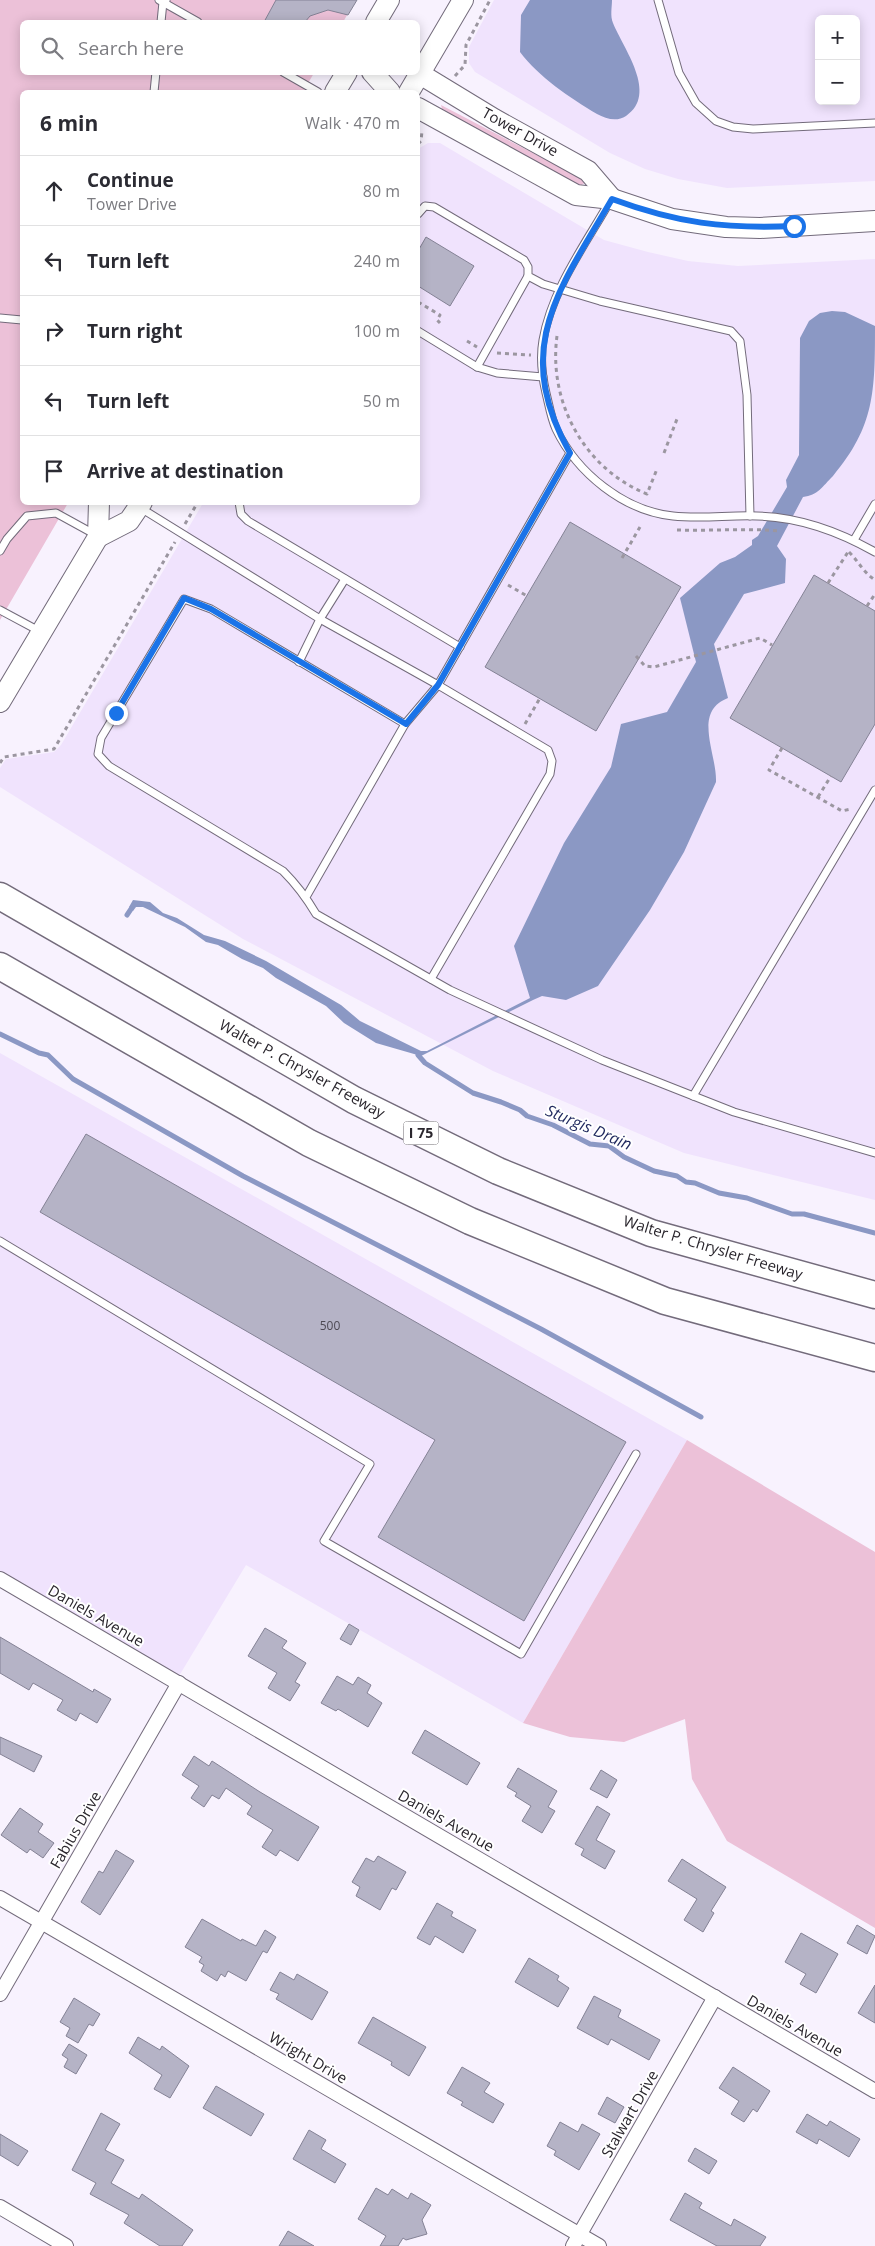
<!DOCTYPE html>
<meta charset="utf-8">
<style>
:root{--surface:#fff;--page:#f2f2f3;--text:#2b2b33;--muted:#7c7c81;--line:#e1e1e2}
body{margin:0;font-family:"Open Sans",sans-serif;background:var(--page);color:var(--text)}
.controls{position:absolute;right:15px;top:15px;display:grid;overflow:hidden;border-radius:8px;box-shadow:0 2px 12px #0003}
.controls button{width:45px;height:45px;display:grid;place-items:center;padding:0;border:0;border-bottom:1px solid var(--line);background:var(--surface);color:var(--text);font:25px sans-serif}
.stop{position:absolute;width:15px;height:15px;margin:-11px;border:4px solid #1a73e8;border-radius:50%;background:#fff}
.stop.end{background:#1a73e8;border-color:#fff;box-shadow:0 1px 5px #0008}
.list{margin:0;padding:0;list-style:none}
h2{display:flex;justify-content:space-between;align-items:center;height:65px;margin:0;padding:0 20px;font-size:21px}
h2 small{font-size:16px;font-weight:400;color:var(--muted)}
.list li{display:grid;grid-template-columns:32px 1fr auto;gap:15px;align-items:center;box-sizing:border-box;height:70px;padding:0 20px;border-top:1px solid var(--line)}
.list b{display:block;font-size:19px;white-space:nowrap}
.list p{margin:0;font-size:16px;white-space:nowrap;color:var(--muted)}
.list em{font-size:16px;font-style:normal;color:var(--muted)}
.icon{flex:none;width:28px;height:28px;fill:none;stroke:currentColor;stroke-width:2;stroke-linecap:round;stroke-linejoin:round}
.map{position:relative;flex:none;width:875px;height:2246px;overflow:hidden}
.search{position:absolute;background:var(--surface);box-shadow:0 2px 12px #0003;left:20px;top:20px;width:400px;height:55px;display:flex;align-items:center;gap:12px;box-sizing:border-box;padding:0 18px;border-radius:8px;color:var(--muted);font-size:19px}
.panel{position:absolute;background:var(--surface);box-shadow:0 2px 12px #0003;left:20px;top:90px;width:400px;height:415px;border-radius:8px}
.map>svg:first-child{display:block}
.built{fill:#f0e3fd;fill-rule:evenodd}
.green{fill:#ecc1d8}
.water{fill:#8b98c4}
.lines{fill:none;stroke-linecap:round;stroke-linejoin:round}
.stream{stroke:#8b98c4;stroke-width:5}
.building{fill:#b5b3c6;stroke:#848295}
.lane-casing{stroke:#736b7b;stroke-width:9}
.street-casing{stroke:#736b7b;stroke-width:16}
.secondary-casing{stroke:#736b7b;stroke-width:22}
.highway-casing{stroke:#736b7b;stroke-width:29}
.path{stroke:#9b96a0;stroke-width:3;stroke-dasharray:4 4;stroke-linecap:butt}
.lane{stroke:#fff;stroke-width:7}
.street{stroke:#fff;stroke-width:14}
.secondary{stroke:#fff;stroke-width:20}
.highway{stroke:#fff;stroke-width:26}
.route{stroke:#1a73e8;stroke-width:6}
.labels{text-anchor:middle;stroke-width:4;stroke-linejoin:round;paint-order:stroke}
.number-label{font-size:12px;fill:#4d4953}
.shield{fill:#fff;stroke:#6a676c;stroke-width:1}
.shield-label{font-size:14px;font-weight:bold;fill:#2a262d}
.street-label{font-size:15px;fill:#2a262d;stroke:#fff}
.water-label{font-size:16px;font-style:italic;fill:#1e275d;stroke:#fff}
</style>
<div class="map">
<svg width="875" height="2246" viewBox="0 0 875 2246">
<rect width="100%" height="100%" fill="#f8f2fe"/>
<!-- built -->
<g class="built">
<path d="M 494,0 L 875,0 L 875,181 L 727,188 L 678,179 L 645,169 L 610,153 L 475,72 L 469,63 L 469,47 ZM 819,19 L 856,19 L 856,101 L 819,101 Z"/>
<path d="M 428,143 L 440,143 L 604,240 L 648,252 L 688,261 L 738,266 L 875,259 L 875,1200 L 684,1153 L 493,1071 L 243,939 L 0,787 L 0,768 L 6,759 L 54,752 L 61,745 L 203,503 L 418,502 L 418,149 Z"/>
<path d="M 0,1053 L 687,1440 L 523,1723 L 246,1565 L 179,1676 L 0,1571 Z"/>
</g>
<!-- green -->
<g class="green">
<path d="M 0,0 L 356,0 L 343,22 L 22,22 L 22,72 L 314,73 L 303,92 L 22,92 L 22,502 L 68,503 L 0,620 Z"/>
<path d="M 441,105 L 583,179 L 585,183 L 579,186 L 442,109 Z"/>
<path d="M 687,1440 L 875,1552 L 875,1928 L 727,1841 L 692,1779 L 685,1719 L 624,1742 L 570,1737 L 523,1723 Z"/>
</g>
<!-- water -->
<g class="water">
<path d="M 530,0 L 612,0 C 612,7 610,16 613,23 C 623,48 659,94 626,116 C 617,122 606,119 597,114 C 570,98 539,77 520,52 L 521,15 Z"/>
<path d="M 832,311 L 845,312 L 875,326 C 875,391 875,426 833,476 C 822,487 818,495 803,497 L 777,546 L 786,559 L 785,583 L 744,594 L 714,644 L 728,698 C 692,712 717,753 716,782 L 684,852 L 650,910 L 598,986 L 566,1000 L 542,996 L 533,1000 L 421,1056 L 376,1043 L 344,1023 L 326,1006 L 276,978 L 263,968 L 242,959 L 218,945 L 206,942 L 185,927 L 143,907 L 136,907 L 133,911 L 129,907 L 133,900 L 150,902 L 163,913 L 177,918 L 204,935 L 225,941 L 266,961 L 341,1005 L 360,1021 L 421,1051 L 427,1051 L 530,998 L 514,946 L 564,843 L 611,767 L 621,724 L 667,712 L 696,662 L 680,598 L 720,563 L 735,557 L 752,545 L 752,540 L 758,536 L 787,487 L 786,480 L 799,455 L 800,338 L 809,321 L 820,313 Z"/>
</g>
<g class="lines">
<!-- stream -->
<g class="stream">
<path d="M 127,915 L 131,909"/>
<path d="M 0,1034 L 39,1053 L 48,1055 L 73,1079 L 243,1176 L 541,1329 L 701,1417"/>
<path d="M 418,1055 L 425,1063 L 473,1093 L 501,1102 L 520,1110 L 527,1116 L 553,1125 L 590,1144 L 609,1146 L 624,1157 L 654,1171 L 677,1176 L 686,1182 L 695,1183 L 719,1193 L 747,1198 L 792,1214 L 804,1214 L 875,1233"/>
</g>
</g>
<!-- building -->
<g class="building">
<path d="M 276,0 L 357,0 L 348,15 L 328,10 L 310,16 L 305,22 L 264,22 Z"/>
<path d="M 426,237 L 474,266 L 450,306 L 418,286 L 418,251 Z"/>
<path d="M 570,522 L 681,587 L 596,731 L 485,667 Z"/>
<path d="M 814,575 L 875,611 L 875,724 L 841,782 L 730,718 Z"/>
<path d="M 86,1134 L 626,1442 L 524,1621 L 378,1537 L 435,1440 L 40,1212 Z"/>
<path d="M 349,1624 L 359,1630 L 351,1645 L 340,1639 Z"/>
<path d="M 265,1628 L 287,1641 L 282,1648 L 306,1663 L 295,1682 L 300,1685 L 290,1701 L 268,1688 L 277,1673 L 248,1656 Z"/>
<path d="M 0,1637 L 93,1692 L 94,1689 L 111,1699 L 97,1723 L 80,1713 L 76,1721 L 57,1710 L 63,1700 L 33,1683 L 29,1690 L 0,1673 Z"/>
<path d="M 337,1676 L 353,1685 L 358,1677 L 371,1685 L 367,1693 L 382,1703 L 368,1727 L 338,1709 L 336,1711 L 321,1703 Z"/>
<path d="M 425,1730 L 480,1763 L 467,1785 L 412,1753 Z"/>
<path d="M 0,1737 L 42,1756 L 34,1772 L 0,1754 Z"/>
<path d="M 194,1756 L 209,1766 L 212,1761 L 260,1792 L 319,1827 L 298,1861 L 280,1850 L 276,1856 L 262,1847 L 273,1830 L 247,1814 L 252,1806 L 226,1788 L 219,1799 L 212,1795 L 204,1807 L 191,1798 L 199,1786 L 182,1775 Z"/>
<path d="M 518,1768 L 557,1791 L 548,1807 L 555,1811 L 542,1833 L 522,1821 L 531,1806 L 515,1796 L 517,1793 L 507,1787 Z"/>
<path d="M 601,1770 L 617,1780 L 607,1798 L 590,1789 Z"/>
<path d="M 597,1806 L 610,1814 L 596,1840 L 615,1851 L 605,1869 L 581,1855 L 584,1849 L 575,1844 Z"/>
<path d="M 20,1808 L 43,1824 L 38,1832 L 54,1843 L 43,1858 L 30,1849 L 27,1853 L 1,1835 Z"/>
<path d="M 116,1850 L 134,1861 L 100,1915 L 81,1902 L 99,1871 L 103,1873 Z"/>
<path d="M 378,1856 L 406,1872 L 396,1890 L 392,1888 L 380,1910 L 356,1896 L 360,1887 L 352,1882 L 366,1858 L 374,1862 Z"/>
<path d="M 682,1859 L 726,1887 L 711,1911 L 714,1913 L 703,1932 L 684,1920 L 697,1899 L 668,1881 Z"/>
<path d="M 437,1903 L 453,1912 L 451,1916 L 476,1930 L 463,1953 L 435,1936 L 430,1945 L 417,1938 Z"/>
<path d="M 202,1919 L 241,1941 L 242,1939 L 256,1946 L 265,1930 L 276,1937 L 267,1953 L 263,1951 L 246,1981 L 228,1971 L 225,1977 L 221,1974 L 217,1981 L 201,1971 L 204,1965 L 199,1962 L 202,1957 L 185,1947 Z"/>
<path d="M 857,1925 L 875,1936 L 867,1954 L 847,1943 Z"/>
<path d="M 801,1933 L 838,1954 L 816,1993 L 800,1984 L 806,1974 L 785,1962 Z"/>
<path d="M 529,1958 L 559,1976 L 557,1980 L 569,1988 L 558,2007 L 515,1982 Z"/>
<path d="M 280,1972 L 294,1980 L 297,1974 L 328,1992 L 312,2020 L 276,1999 L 279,1994 L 270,1990 Z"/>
<path d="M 875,1985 L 875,2023 L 858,2013 Z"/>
<path d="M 594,1996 L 621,2010 L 618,2017 L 660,2040 L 649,2060 L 611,2039 L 608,2045 L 577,2028 Z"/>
<path d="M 74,1998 L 100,2014 L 93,2026 L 89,2024 L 78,2043 L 66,2036 L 70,2028 L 60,2022 Z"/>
<path d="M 373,2017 L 426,2047 L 409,2076 L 391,2065 L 392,2062 L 358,2043 Z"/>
<path d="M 138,2037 L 160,2050 L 162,2046 L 189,2066 L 170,2098 L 154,2089 L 162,2075 L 129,2053 Z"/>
<path d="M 69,2044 L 87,2055 L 76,2074 L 64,2067 L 68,2059 L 62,2055 Z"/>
<path d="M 462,2067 L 490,2083 L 484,2092 L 504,2104 L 493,2123 L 461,2105 L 463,2102 L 447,2093 Z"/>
<path d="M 733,2067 L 770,2091 L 757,2112 L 753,2109 L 744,2122 L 731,2114 L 739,2101 L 719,2088 Z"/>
<path d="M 216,2086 L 264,2114 L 251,2136 L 203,2108 Z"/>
<path d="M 607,2097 L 624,2107 L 615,2123 L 598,2114 Z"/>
<path d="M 101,2113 L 120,2124 L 105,2150 L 124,2160 L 111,2183 L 139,2199 L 142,2194 L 193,2230 L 182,2246 L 160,2246 L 124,2223 L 129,2215 L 90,2194 L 96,2183 L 72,2170 Z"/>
<path d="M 807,2114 L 827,2126 L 830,2121 L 860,2139 L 849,2157 L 819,2139 L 817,2144 L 796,2132 Z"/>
<path d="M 560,2122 L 578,2132 L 582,2124 L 600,2134 L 579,2170 L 554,2155 L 556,2151 L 547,2146 Z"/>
<path d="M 309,2130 L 326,2140 L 321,2149 L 346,2164 L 335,2183 L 293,2159 Z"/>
<path d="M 0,2134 L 28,2151 L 18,2166 L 0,2155 Z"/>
<path d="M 695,2148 L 717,2161 L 709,2174 L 688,2161 Z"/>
<path d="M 376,2188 L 388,2195 L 392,2189 L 408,2199 L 411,2193 L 431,2205 L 422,2220 L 427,2234 L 406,2240 L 403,2238 L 398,2246 L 380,2246 L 386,2236 L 358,2219 Z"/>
<path d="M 685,2193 L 702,2203 L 699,2208 L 731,2226 L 734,2219 L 766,2237 L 760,2246 L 717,2246 L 670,2220 Z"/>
<path d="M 288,2231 L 314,2246 L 279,2246 Z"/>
</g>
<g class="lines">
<defs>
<g id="lane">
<path d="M 159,0 L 198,22"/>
<path d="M 658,0 L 679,73 L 696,103 L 716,121 L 733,127 L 753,129 L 875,123"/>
<path d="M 161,22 L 163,2 L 166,0"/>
<path d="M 283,72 L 318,92"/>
<path d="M 154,92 L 156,72"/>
<path d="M 610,201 C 585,245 552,289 543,340 C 540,357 542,376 546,393 C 549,405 551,418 556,429 C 577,473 624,511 673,516 C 701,519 729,515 757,516 C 800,517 838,531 875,552"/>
<path d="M 418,214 L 425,206 L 434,207 L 524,260 L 528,267 L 528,276 L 543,284 L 600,301 L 731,331 L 740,341 L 747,395 L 750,516"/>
<path d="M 0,318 L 22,320"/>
<path d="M 418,331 L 477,367 L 497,373 L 543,377"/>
<path d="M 477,367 L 528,276"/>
<path d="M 239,502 L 241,514 L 248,521 L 460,647"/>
<path d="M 139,507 L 320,619 L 438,685 L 570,453"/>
<path d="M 854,540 L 875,504"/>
<path d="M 0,551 L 7,539 L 27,516 L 56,513 L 96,535"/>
<path d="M 0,610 L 41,632"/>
<path d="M 299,662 L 320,619 L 345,579"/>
<path d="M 405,724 L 438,685 L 548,750 L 552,761 L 550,774 L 431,979"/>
<path d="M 306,897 L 405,724 L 211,609 L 184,599 L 101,738 L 98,754 L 109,766 L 283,871 C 297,885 306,897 316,914 L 450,990 L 602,1060 L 734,1112 L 875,1153"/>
<path d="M 693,1096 L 875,790"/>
<path d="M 0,1241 L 370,1464 L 324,1541 L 521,1654 L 636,1454"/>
</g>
<g id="street">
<path d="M 0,1579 L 875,2091"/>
<path d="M 0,1898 L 599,2246"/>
<path d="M 0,1994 L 179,1683"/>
<path d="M 0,2207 L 66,2246"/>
<path d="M 573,2246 L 715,1997"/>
</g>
<g id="secondary">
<path d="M 376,22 L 389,0"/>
<path d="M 372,72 L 390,92"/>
<path d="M 420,74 L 494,119 L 588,171 L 612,199"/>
<path d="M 335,92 L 347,72"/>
<path d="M 409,92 L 463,0"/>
<path d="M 418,108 L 576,195 L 612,199 L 672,219 L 726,227 L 760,228 L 875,221"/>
<path d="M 98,537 L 129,521 L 142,502"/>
<path d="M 0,702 L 98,537 L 99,502"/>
</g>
<g id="highway">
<path d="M 0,896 L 354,1100 L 498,1171 L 651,1233 L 875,1295"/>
<path d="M 0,966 L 309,1143 L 470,1221 L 665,1301 L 875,1358"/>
</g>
</defs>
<!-- lane casing -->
<use href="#lane" class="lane-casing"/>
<!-- street casing -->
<use href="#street" class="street-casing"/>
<!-- secondary casing -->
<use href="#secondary" class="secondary-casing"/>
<!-- highway casing -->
<use href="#highway" class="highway-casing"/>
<!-- path -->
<g class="path">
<path d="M 455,76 L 465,65 L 466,45 L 490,0"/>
<path d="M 418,144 L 421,141 L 422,131"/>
<path d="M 418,302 L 440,315 L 437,320 L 440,323"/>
<path d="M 557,336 C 548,403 585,469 647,494 L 657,469"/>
<path d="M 467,341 L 477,347"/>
<path d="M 497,353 L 531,355"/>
<path d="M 664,453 L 677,419"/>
<path d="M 185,524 L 198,502"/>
<path d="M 677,530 C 712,531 747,528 781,531"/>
<path d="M 849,552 C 859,562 863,572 875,580"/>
<path d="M 622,558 L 640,527"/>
<path d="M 828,583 L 848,552"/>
<path d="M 508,585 L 527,596"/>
<path d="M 867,606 L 875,594"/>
<path d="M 636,656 L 645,666 L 654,667 L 760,638 L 772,645"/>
<path d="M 525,724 L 540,698"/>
<path d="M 782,748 L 769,770 L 842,811 L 851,809"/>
<path d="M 0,763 L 4,757 L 54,749 L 175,542"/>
<path d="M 818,797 L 831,776"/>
</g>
<!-- lane -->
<use href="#lane" class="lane"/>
<!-- street -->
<use href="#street" class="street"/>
<!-- secondary -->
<use href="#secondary" class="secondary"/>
<!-- highway -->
<use href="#highway" class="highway"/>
</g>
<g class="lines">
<!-- route -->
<path class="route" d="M 116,713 L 184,598 L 211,609 L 406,724 L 438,685 L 570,453 C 511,348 559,290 612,199 C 677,223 724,229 794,226"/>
</g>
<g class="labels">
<!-- number labels -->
<g class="number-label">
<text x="330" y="1330">500</text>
</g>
<!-- shield labels -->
<rect class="shield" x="403.5" y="1121.5" width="35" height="23" rx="4"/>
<g class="shield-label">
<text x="421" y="1138">I 75</text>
</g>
<!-- street labels -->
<g class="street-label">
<text transform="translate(520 132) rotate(29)" y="5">Tower Drive</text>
<text transform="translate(302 1069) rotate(29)" y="5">Walter P. Chrysler Freeway</text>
<text transform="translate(713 1248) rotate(17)" y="5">Walter P. Chrysler Freeway</text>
<text transform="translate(96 1616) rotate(30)" y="5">Daniels Avenue</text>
<text transform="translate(446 1821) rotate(30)" y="5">Daniels Avenue</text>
<text transform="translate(76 1830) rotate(-60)" y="5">Fabius Drive</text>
<text transform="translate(795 2026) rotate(30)" y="5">Daniels Avenue</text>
<text transform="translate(308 2058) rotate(30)" y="5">Wright Drive</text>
<text transform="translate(630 2114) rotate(-60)" y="5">Stalwart Drive</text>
</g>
<!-- water labels -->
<g class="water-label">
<text transform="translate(589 1127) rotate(23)" y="6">Sturgis Drain</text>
</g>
</g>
</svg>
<div class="controls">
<button>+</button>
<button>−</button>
</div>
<div class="stop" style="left:794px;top:226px"></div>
<div class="stop end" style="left:116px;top:713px"></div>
<div class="search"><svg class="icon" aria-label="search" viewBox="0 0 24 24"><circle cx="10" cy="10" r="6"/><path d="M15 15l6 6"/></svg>Search here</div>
<section class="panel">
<h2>6 min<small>Walk · 470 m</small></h2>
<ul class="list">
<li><svg class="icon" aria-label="ahead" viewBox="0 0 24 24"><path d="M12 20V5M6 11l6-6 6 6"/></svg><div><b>Continue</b><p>Tower Drive</p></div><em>80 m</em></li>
<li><svg class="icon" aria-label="left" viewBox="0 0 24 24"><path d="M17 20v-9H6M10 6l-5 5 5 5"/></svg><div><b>Turn left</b></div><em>240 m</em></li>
<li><svg class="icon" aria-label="right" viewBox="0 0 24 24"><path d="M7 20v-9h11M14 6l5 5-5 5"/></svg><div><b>Turn right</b></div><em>100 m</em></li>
<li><svg class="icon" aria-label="left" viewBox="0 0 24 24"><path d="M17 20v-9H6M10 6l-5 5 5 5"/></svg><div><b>Turn left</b></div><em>50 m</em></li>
<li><svg class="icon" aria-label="arrive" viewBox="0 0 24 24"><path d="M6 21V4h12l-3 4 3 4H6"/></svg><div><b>Arrive at destination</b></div></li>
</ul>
</section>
</div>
